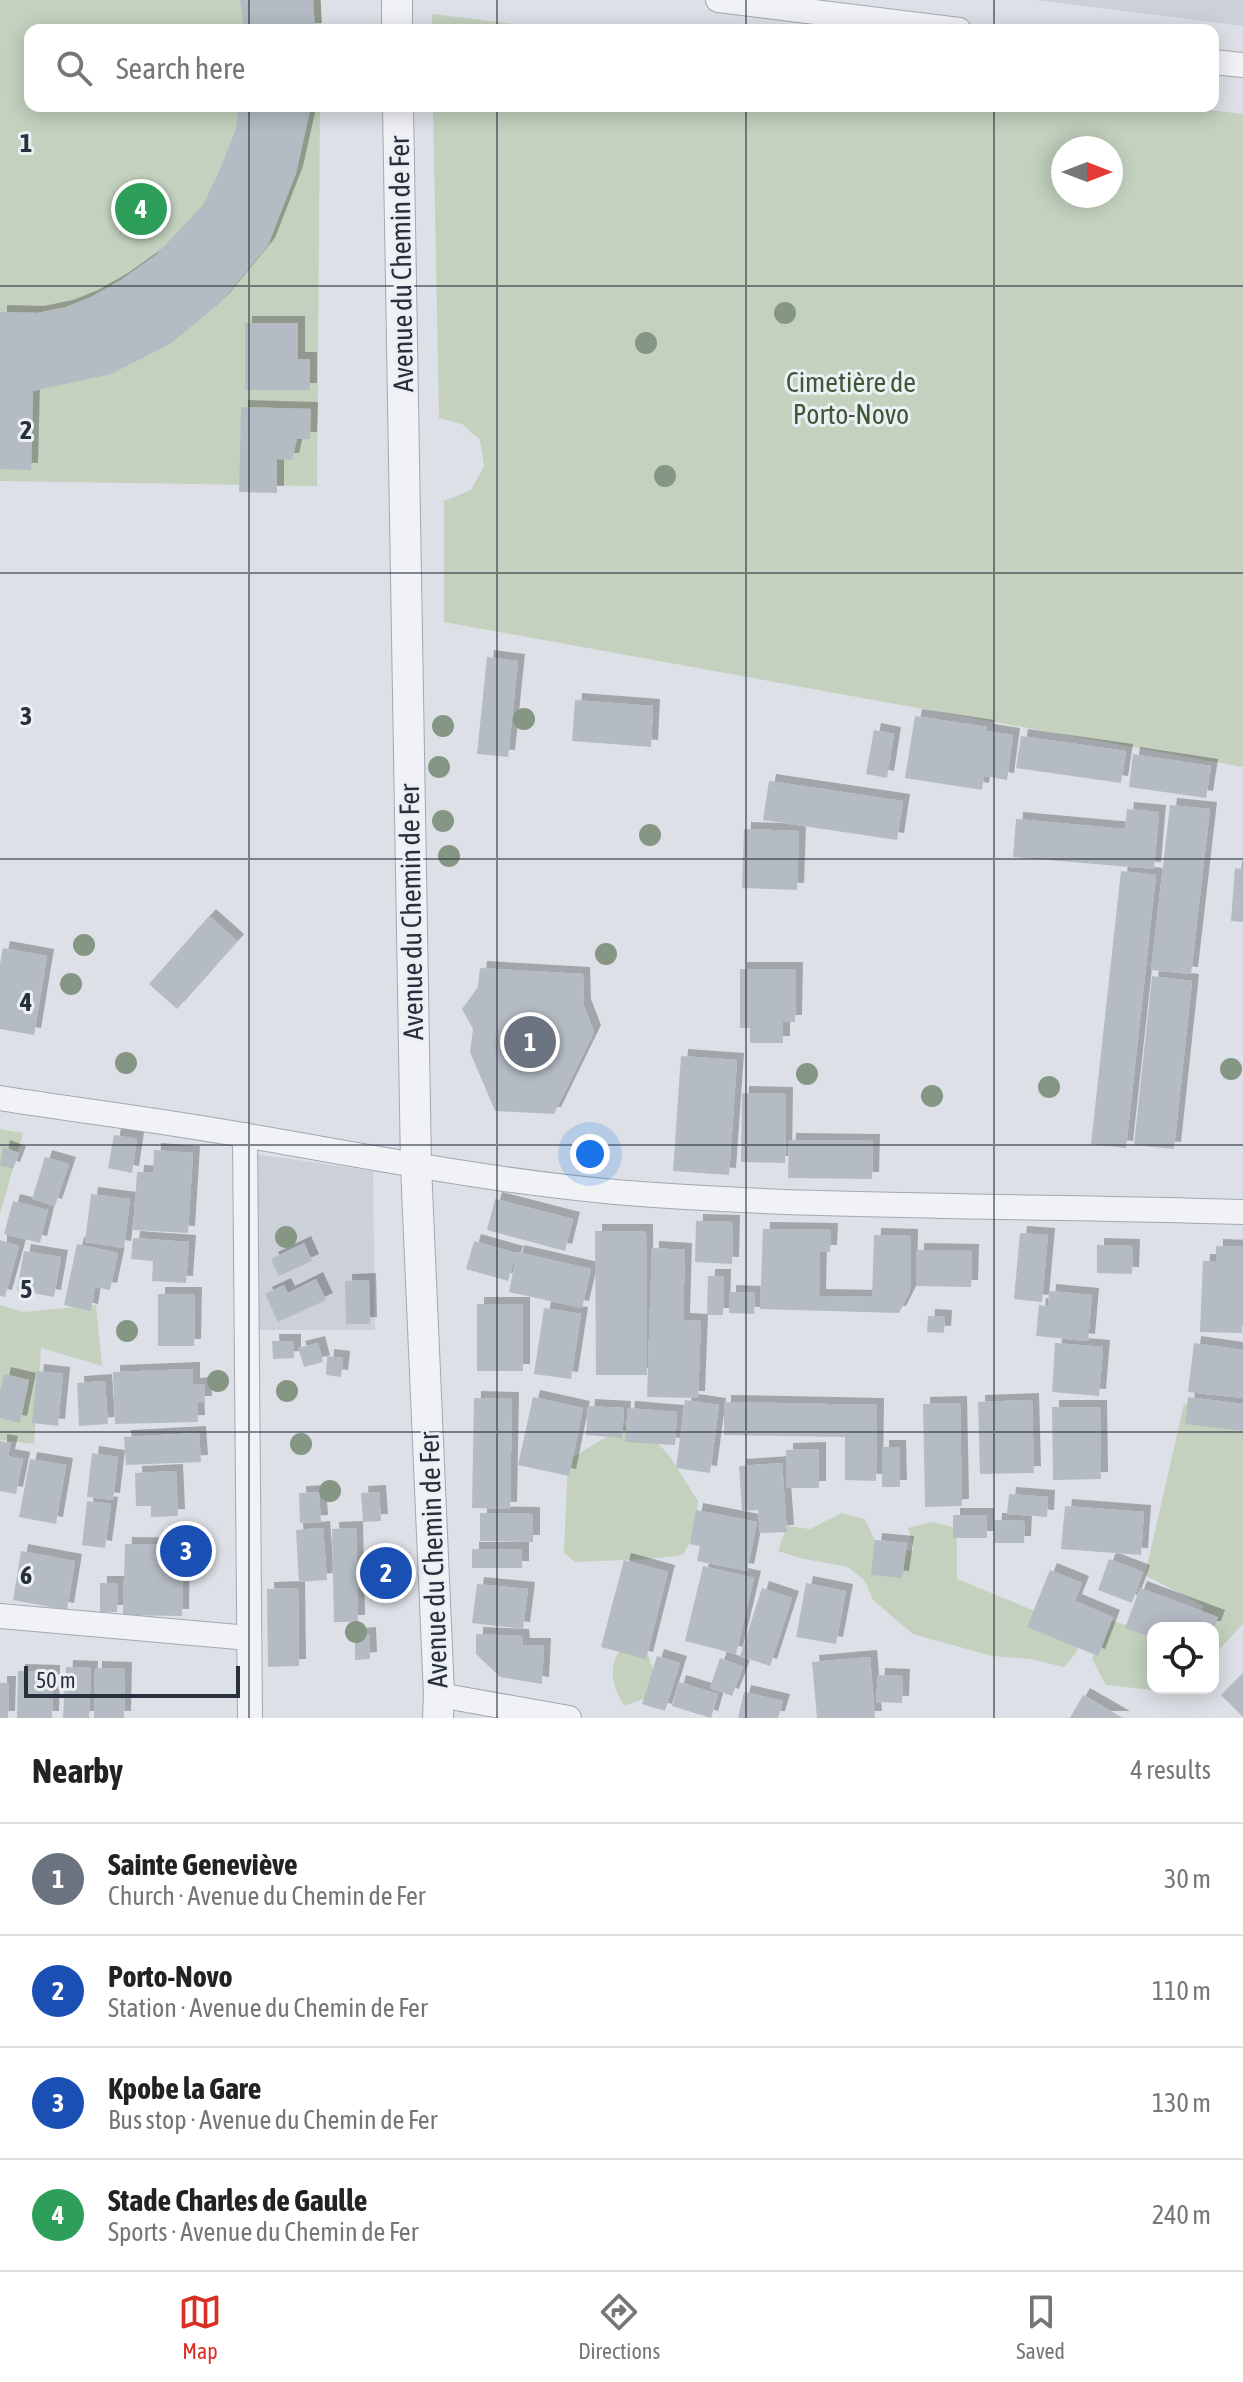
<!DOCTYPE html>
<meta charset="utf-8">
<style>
:root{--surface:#fff;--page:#f2f2f2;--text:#222;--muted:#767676;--line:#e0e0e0;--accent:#d93025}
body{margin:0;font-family:"Asap Condensed",sans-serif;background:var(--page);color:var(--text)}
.controls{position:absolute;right:24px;bottom:24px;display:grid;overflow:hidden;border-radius:16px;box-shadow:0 4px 20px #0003}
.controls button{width:72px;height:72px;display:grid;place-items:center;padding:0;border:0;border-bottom:2px solid var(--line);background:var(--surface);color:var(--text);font:40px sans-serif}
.compass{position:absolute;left:1051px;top:136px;width:72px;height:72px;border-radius:50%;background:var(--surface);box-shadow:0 4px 20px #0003;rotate:90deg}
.scale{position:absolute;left:24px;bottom:20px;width:216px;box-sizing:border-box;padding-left:8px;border:4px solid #27303d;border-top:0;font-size:22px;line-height:28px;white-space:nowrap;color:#27303d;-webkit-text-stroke:6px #ecf0f5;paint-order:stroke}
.you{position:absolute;left:590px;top:1154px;width:28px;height:28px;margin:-20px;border:6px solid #fff;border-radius:50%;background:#1a73e8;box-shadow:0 0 0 12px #1a73e833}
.badge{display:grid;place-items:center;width:52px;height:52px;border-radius:50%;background:var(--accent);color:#fff;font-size:26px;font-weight:700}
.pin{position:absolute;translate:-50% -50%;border:4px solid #fff;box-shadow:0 2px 8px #0006}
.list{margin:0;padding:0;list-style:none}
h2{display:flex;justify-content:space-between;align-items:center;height:104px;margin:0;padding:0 32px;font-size:34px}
h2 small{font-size:26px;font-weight:400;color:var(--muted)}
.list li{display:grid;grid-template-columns:52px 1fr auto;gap:24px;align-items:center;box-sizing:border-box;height:112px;padding:0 32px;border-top:2px solid var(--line)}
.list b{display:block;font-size:30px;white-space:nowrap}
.list p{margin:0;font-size:26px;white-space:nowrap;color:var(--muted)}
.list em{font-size:26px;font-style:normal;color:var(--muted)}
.icon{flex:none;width:44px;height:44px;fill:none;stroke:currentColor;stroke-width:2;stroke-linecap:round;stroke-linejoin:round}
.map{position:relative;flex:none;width:1243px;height:1718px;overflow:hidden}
.search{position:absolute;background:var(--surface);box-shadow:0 4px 20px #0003;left:24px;right:24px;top:24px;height:88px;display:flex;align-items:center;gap:20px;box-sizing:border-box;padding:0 28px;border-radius:16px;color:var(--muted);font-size:30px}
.sheet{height:552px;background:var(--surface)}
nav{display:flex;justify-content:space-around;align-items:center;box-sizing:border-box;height:112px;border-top:2px solid var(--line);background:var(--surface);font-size:22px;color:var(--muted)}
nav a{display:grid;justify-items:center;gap:4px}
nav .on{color:var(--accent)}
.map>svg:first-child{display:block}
.built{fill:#cbd0d9}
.green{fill:#c4d1be;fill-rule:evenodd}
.building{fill:#b4bbc3;filter:url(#shadow)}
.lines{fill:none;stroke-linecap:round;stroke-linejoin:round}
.minor-casing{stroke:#a3a8b1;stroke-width:26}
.tertiary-casing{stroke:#a3a8b1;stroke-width:32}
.minor{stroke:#f0f2f5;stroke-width:24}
.tertiary{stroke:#f0f2f5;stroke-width:30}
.tree{fill:#859685}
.grid{fill:none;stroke:#27303d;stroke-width:2;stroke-opacity:0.55}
.labels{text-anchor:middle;stroke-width:6;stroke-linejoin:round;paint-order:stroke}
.street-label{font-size:28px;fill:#27303d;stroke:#ecf0f5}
.park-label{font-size:28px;fill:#3d5834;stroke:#ecf0f5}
.grid-label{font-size:26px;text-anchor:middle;font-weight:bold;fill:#27303d;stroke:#ecf0f5;stroke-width:6;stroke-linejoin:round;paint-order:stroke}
</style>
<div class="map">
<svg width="1243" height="1718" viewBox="0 0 1243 1718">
<defs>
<filter id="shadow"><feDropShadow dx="7" dy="-7" stdDeviation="0" flood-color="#0004"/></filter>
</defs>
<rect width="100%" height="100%" fill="#dde1e7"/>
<!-- built -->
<g class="built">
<path d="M 1036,0 L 1243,0 L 1243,26 Z"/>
<path d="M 256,1154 L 373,1171 L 375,1330 L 258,1330 Z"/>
</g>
<!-- green -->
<g class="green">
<path d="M 0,0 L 321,0 L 321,30 L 30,30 L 30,106 L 320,106 L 317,486 L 0,481 Z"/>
<path d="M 432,14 L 564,30 L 432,30 Z"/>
<path d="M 433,106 L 1176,106 L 1243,114 L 1243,767 L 444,622 L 444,501 L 471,490 L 484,466 L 480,440 L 462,424 L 439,418 ZM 1063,148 L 1111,148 L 1111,196 L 1063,196 Z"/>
<path d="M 0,1129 L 23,1133 L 0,1214 Z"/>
<path d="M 0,1305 L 23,1312 L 96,1305 L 102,1366 L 41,1348 L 34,1444 L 0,1440 Z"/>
<path d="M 1184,1404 L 1243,1422 L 1243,1624 L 1213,1656 L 1213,1628 L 1190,1628 L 1204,1606 L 1145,1575 Z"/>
<path d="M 635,1420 L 668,1454 L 698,1501 L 696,1531 L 683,1555 L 650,1559 L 575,1562 L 564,1553 L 568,1460 Z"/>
<path d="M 841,1513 L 865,1519 L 881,1553 L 914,1550 L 908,1528 L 932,1522 L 957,1528 L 957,1579 L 1084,1631 L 1076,1653 L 1064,1667 L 1030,1659 L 992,1656 L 913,1634 L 873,1600 L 865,1581 L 848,1567 L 800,1558 L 778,1551 L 787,1526 L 810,1529 Z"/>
<path d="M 1109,1620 L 1153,1633 L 1153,1688 L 1185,1688 L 1180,1693 L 1106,1685 L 1092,1659 Z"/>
<path d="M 624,1646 L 647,1652 L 655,1675 L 655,1690 L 643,1699 L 624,1706 C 612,1685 606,1666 624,1646 Z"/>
</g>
<!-- building -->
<g class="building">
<path d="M 240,0 L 313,0 L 315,30 L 244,30 Z"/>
<path d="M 239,106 L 311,106 L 296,173 L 268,245 L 220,303 L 170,344 L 111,374 L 33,391 L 31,470 L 0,469 L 0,312 L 37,313 L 66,307 L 91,297 L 121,280 L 156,255 L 203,205 L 218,174 L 236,129 Z"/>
<path d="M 245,323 L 298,323 L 298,359 L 310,359 L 310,390 L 245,390 Z"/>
<path d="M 241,407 L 311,409 L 310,439 L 297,439 L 292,460 L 277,459 L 277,493 L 239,492 Z"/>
<path d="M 487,657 L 518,661 L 508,757 L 477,754 Z"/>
<path d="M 575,700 L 653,706 L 651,747 L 572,741 Z"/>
<path d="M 915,716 L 987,727 L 987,731 L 1013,735 L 1007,780 L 984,776 L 982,790 L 905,778 Z"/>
<path d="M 874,730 L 894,734 L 887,778 L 866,774 Z"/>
<path d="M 1021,736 L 1126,751 L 1121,783 L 1016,768 Z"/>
<path d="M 1133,754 L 1211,766 L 1206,798 L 1129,787 Z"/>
<path d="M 769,781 L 903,801 L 897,840 L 763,820 Z"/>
<path d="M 1170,805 L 1210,809 L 1191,974 L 1151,970 Z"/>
<path d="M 1127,809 L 1159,812 L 1154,869 L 1013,857 L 1016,819 L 1125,829 Z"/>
<path d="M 744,829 L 799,831 L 797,890 L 742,888 Z"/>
<path d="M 1235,868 L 1243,869 L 1243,922 L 1231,921 Z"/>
<path d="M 1121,871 L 1156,875 L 1126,1148 L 1091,1144 Z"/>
<path d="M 209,916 L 237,941 L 177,1009 L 149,984 Z"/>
<path d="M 3,948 L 47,956 L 34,1035 L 0,1029 L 0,964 Z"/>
<path d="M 480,968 L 583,974 L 584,1006 L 594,1032 L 554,1114 L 495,1111 L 470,1052 L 473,1029 L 462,1009 L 478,987 Z"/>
<path d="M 740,969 L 796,969 L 795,1022 L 783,1022 L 783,1043 L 750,1043 L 750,1028 L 740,1028 Z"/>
<path d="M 1152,976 L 1192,981 L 1174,1149 L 1134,1145 Z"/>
<path d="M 681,1056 L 737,1060 L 729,1175 L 673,1171 Z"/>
<path d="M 742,1093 L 786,1094 L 785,1163 L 741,1162 Z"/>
<path d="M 114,1135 L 137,1139 L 132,1173 L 108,1168 Z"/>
<path d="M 789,1140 L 873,1141 L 872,1179 L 788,1178 Z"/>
<path d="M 3,1147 L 19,1153 L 13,1169 L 0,1165 Z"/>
<path d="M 154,1150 L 193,1153 L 188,1233 L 133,1230 L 137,1172 L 153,1173 Z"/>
<path d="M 45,1157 L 69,1164 L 55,1206 L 32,1199 Z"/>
<path d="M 91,1194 L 130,1199 L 124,1248 L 85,1242 Z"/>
<path d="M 495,1199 L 573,1219 L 565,1251 L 487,1230 Z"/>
<path d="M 13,1201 L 48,1210 L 40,1243 L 4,1234 Z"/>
<path d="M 696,1221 L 733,1222 L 732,1264 L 695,1262 Z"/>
<path d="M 763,1229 L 831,1230 L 830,1252 L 820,1252 L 819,1296 L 872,1297 L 874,1235 L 911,1236 L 910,1291 L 899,1313 L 760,1309 Z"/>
<path d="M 595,1231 L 646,1231 L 647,1375 L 596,1375 Z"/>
<path d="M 1020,1233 L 1048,1235 L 1042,1302 L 1014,1299 Z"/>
<path d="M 133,1238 L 189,1242 L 186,1283 L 152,1281 L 153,1261 L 131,1259 Z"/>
<path d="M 0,1240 L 19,1246 L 5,1297 L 0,1296 Z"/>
<path d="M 474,1241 L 516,1253 L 508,1281 L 466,1269 Z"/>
<path d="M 304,1243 L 312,1261 L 279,1276 L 271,1259 Z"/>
<path d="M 77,1244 L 118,1253 L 110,1290 L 95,1287 L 91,1311 L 64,1305 Z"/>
<path d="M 1097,1245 L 1133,1246 L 1132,1274 L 1097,1273 Z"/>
<path d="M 1216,1246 L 1243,1247 L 1242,1333 L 1200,1332 L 1203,1261 L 1216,1261 Z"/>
<path d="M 652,1248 L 685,1250 L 683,1320 L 701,1321 L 698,1398 L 647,1397 Z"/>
<path d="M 917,1250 L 972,1251 L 971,1287 L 916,1286 Z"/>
<path d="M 24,1251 L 61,1257 L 54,1297 L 17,1290 Z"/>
<path d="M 517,1252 L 591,1269 L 582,1308 L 509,1292 Z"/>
<path d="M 708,1276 L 724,1276 L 723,1315 L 707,1315 Z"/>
<path d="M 316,1279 L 326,1300 L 278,1322 L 265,1294 L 284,1285 L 288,1293 Z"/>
<path d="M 369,1280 L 370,1324 L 346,1324 L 345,1281 Z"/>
<path d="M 1049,1291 L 1092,1295 L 1088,1341 L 1036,1336 L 1039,1305 L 1048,1306 Z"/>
<path d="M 729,1292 L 755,1293 L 754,1314 L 729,1313 Z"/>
<path d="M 158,1294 L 195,1294 L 194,1346 L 158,1346 Z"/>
<rect x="477" y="1304" width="46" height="67"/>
<path d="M 544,1308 L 581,1314 L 571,1379 L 534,1374 Z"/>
<path d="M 928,1316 L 945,1317 L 944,1333 L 927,1332 Z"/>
<path d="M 272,1341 L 294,1341 L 294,1358 L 273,1359 Z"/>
<path d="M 318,1343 L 323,1362 L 304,1367 L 298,1348 Z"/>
<path d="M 1055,1343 L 1103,1347 L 1099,1396 L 1052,1392 Z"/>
<path d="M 1194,1343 L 1243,1350 L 1243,1398 L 1188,1392 Z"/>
<path d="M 327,1356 L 343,1358 L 341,1377 L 326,1375 Z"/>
<path d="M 193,1369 L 193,1385 L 204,1384 L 205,1403 L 197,1403 L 198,1422 L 115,1424 L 113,1372 Z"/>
<path d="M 37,1371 L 63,1374 L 58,1426 L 32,1423 Z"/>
<path d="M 4,1374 L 29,1380 L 20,1423 L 0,1418 L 0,1392 Z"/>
<path d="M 105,1381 L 108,1424 L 79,1426 L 77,1383 Z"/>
<path d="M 533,1397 L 583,1408 L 569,1476 L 518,1465 Z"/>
<path d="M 1188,1397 L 1243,1404 L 1243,1431 L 1185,1424 Z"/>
<path d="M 474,1398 L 512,1399 L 510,1509 L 472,1508 Z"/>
<path d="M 685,1400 L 719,1405 L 710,1473 L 676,1468 Z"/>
<path d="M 1032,1400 L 1034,1473 L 980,1474 L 978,1402 Z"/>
<path d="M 724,1402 L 877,1405 L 876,1481 L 845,1480 L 845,1437 L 724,1435 Z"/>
<path d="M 960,1403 L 962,1506 L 925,1507 L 923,1404 Z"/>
<path d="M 588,1406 L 624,1408 L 622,1438 L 586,1435 Z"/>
<path d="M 1052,1407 L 1100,1407 L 1101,1479 L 1053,1480 Z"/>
<path d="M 628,1408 L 677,1412 L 675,1445 L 625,1442 Z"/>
<path d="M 199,1433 L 201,1462 L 126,1465 L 124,1437 Z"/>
<path d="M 0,1441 L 11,1443 L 8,1456 L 23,1459 L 16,1494 L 0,1491 Z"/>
<path d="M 882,1447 L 899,1447 L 900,1487 L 882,1487 Z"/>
<path d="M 819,1449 L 819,1488 L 787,1488 L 786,1450 Z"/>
<path d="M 92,1453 L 118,1457 L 113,1500 L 87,1497 Z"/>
<path d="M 30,1459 L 66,1465 L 56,1524 L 19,1517 Z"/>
<path d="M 782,1463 L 787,1532 L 760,1533 L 758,1510 L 742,1511 L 739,1466 Z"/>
<path d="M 176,1471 L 178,1516 L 151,1517 L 151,1506 L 136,1506 L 135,1473 Z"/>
<path d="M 319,1492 L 321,1522 L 300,1523 L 299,1493 Z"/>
<path d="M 379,1492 L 381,1521 L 363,1522 L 361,1493 Z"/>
<path d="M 1009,1494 L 1048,1497 L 1047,1517 L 1007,1514 Z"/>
<path d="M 87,1501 L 111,1504 L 105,1548 L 82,1545 Z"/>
<path d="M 1065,1506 L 1144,1512 L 1141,1555 L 1061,1549 Z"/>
<path d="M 696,1510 L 757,1522 L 747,1571 L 697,1561 L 700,1546 L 690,1544 Z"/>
<path d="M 480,1513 L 533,1514 L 533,1542 L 480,1541 Z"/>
<rect x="953" y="1515" width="34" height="23"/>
<path d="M 995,1520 L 1025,1521 L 1024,1543 L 994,1543 Z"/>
<path d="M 323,1528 L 327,1580 L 299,1582 L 296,1530 Z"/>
<path d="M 356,1528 L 358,1622 L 334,1622 L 332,1529 Z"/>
<path d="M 875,1540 L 907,1543 L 902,1578 L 871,1575 Z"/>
<path d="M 125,1544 L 183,1545 L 182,1616 L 123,1615 Z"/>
<rect x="472" y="1549" width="50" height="19"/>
<path d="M 21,1551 L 75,1561 L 67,1610 L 13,1600 Z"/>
<path d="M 1109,1559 L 1143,1572 L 1132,1603 L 1098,1590 Z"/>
<path d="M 624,1560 L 668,1572 L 646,1659 L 601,1647 Z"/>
<path d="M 703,1566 L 754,1578 L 736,1654 L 685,1641 Z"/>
<path d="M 1050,1570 L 1082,1583 L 1075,1601 L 1113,1617 L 1098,1656 L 1027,1627 Z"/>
<path d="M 100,1583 L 118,1583 L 117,1612 L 100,1612 Z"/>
<path d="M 806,1583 L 846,1591 L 836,1644 L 796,1637 Z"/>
<path d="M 477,1584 L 528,1589 L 523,1629 L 472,1623 Z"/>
<path d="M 298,1588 L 299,1666 L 268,1667 L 267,1589 Z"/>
<path d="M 762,1588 L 792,1598 L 770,1666 L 740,1656 Z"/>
<path d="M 1140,1588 L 1218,1617 L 1214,1628 L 1153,1628 L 1153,1638 L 1125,1628 Z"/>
<path d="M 369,1634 L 370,1659 L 355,1660 L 355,1635 Z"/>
<path d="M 476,1634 L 522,1636 L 523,1645 L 544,1645 L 542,1684 L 500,1677 L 476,1654 Z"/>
<path d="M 657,1656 L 680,1663 L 665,1711 L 642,1704 Z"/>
<path d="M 870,1657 L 875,1718 L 817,1718 L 812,1662 Z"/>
<path d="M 720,1658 L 743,1667 L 732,1696 L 710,1688 Z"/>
<path d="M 66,1667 L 91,1668 L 89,1718 L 63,1718 Z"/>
<path d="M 95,1668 L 125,1669 L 124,1718 L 94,1718 Z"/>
<path d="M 18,1671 L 53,1672 L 52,1718 L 17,1718 Z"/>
<path d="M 1243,1673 L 1243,1717 L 1221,1695 Z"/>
<path d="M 878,1675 L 903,1676 L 902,1703 L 876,1702 Z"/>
<path d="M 679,1682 L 718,1694 L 711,1718 L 672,1706 Z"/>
<path d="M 0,1683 L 9,1683 L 8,1718 L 0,1718 Z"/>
<path d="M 744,1692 L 783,1701 L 778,1718 L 738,1718 Z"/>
<path d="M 1083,1695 L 1123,1718 L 1070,1718 Z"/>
</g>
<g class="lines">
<defs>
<g id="minor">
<path d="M 718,0 L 959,30"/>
<path d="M 1213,62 L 1243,65"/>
<path d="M 0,1098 C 83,1111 166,1121 249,1136 C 370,1157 492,1181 615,1192 C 824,1209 1034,1205 1243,1212"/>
<path d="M 245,1135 L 250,1718"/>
<path d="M 0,1616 L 249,1638"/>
<path d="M 439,1695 L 569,1718"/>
</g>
<g id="tertiary">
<path d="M 397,0 L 397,30"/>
<path d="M 398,106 L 416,1166 L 439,1695 L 438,1718"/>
</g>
</defs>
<!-- minor casing -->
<use href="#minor" class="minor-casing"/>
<!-- tertiary casing -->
<use href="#tertiary" class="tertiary-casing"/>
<!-- minor -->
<use href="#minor" class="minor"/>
<!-- tertiary -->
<use href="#tertiary" class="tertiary"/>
</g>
<!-- trees -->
<g class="tree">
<circle cx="785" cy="313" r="11"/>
<circle cx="646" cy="343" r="11"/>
<circle cx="665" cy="476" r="11"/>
<circle cx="524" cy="719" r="11"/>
<circle cx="443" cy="726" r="11"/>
<circle cx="439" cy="767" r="11"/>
<circle cx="443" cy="821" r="11"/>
<circle cx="650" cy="835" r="11"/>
<circle cx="449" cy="856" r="11"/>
<circle cx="84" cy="945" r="11"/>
<circle cx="606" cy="954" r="11"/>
<circle cx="71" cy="984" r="11"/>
<circle cx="126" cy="1063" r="11"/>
<circle cx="1231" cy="1069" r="11"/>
<circle cx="807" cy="1074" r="11"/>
<circle cx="1049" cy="1087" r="11"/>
<circle cx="932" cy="1096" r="11"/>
<circle cx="286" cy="1237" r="11"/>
<circle cx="127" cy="1331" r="11"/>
<circle cx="218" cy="1381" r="11"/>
<circle cx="287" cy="1391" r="11"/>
<circle cx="301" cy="1444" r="11"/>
<circle cx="330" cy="1491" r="11"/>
<circle cx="356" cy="1632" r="11"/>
</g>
<!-- grid -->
<path class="grid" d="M 249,0 L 249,30M 497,0 L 497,30M 746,0 L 746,30M 994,0 L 994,30M 249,106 L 249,1718M 497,106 L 497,1718M 746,106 L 746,1718M 994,106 L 994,1718M 0,286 L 1243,286M 0,573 L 1243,573M 0,859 L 1243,859M 0,1145 L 1243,1145M 0,1432 L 1243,1432"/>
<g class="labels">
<!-- street labels -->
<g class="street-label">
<text transform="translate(401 264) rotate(-91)" y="10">Avenue du Chemin de Fer</text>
<text transform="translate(411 912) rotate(-91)" y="10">Avenue du Chemin de Fer</text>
<text transform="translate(433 1560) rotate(-92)" y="10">Avenue du Chemin de Fer</text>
</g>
<!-- park labels -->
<g class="park-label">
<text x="851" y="392">Cimetière de<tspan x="851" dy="32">Porto-Novo</tspan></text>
</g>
</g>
<g class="grid-label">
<text x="26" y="152">1</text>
<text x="26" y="439">2</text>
<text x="26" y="725">3</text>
<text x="26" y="1011">4</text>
<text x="26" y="1298">5</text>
<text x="26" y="1584">6</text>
</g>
</svg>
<div class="controls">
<button><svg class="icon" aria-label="locate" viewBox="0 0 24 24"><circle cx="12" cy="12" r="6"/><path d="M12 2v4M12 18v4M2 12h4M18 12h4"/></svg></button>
</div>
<svg class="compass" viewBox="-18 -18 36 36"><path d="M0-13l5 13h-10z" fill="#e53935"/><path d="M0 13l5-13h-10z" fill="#767676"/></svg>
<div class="scale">50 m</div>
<div class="you"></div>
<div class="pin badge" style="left:530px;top:1042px;background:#6b7280">1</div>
<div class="pin badge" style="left:386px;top:1573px;background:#1a4fb4">2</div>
<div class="pin badge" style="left:186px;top:1551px;background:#1a4fb4">3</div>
<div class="pin badge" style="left:141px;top:209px;background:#2e9e5b">4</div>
<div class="search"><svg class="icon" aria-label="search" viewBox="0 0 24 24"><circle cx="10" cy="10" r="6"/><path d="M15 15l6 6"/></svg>Search here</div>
</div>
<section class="sheet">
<h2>Nearby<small>4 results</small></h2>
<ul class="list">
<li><span class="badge" style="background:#6b7280">1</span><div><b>Sainte Geneviève</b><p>Church · Avenue du Chemin de Fer</p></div><em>30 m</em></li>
<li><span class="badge" style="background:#1a4fb4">2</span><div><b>Porto-Novo</b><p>Station · Avenue du Chemin de Fer</p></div><em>110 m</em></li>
<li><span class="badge" style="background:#1a4fb4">3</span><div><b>Kpobe la Gare</b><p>Bus stop · Avenue du Chemin de Fer</p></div><em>130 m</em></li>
<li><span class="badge" style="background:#2e9e5b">4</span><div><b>Stade Charles de Gaulle</b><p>Sports · Avenue du Chemin de Fer</p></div><em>240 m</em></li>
</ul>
</section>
<nav>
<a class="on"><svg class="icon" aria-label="map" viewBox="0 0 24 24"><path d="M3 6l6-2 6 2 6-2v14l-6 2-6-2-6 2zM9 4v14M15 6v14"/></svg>Map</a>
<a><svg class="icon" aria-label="directions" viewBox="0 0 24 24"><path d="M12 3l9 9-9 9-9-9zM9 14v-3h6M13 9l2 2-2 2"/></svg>Directions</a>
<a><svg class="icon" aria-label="saved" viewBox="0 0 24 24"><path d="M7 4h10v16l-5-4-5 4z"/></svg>Saved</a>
</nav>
